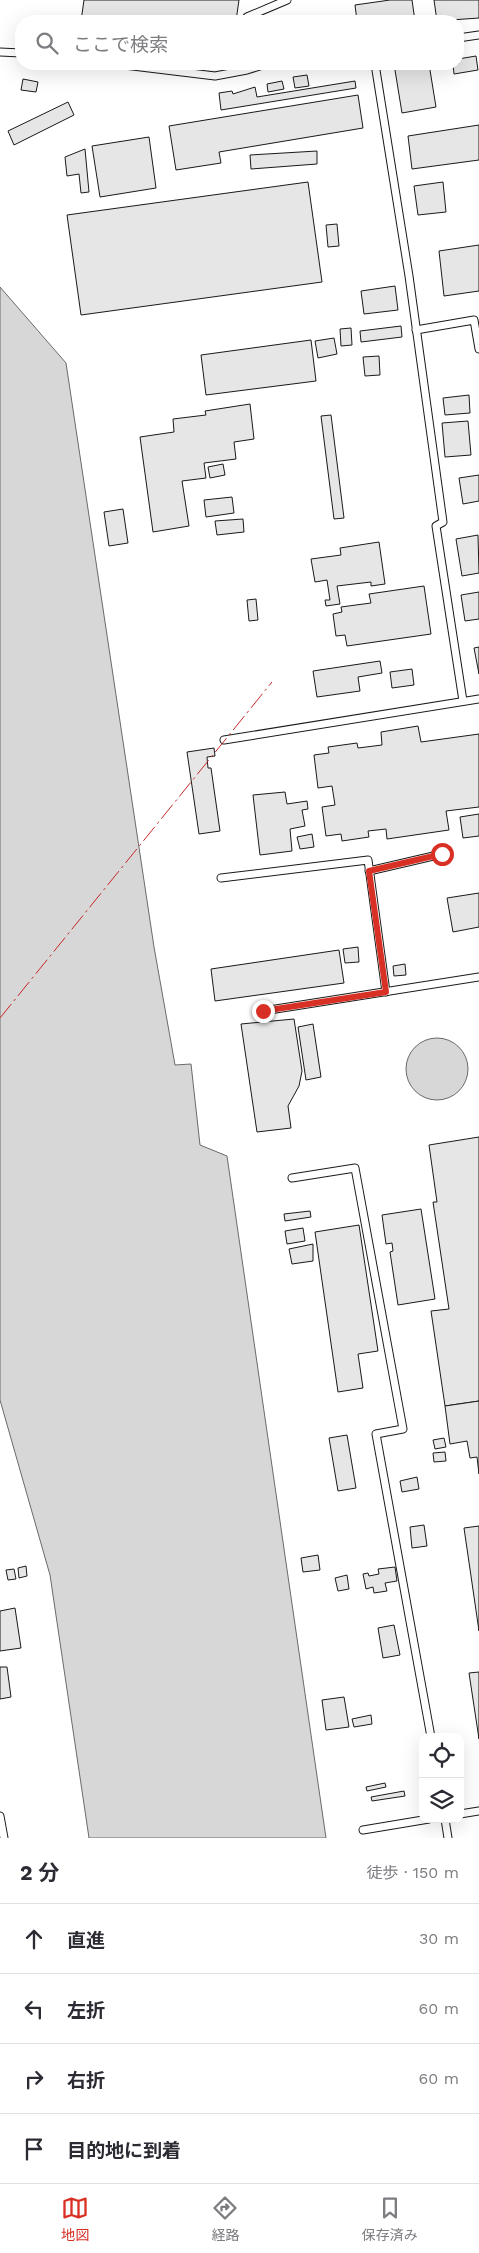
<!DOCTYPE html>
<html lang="ja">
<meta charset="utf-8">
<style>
:root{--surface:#fff;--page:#f2f2f3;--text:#2b2b33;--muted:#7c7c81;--line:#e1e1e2;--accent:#d93025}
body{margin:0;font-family:"Work Sans","Noto Sans JP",sans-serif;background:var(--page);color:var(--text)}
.controls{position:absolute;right:15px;bottom:15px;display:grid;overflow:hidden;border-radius:10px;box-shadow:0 5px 20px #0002}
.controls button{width:45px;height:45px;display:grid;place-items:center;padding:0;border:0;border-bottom:1px solid var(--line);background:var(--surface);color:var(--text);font:25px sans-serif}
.stop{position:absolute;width:15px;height:15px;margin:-11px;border:4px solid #d93025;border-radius:50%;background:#fff}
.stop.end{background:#d93025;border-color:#fff;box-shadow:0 1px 5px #0008}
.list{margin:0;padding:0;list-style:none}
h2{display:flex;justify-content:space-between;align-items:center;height:65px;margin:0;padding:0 20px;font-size:21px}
h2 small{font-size:16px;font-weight:400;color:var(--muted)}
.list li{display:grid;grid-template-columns:32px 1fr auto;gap:15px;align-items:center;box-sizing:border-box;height:70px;padding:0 20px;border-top:1px solid var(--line)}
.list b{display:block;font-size:19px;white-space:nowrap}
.list em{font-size:16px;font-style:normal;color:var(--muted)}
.icon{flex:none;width:28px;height:28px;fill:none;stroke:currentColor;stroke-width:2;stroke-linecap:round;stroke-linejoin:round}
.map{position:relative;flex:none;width:479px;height:1838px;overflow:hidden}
.search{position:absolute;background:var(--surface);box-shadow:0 5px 20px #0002;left:15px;right:15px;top:15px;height:55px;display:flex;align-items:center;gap:12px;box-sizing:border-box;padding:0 18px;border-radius:20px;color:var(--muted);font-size:19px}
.sheet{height:345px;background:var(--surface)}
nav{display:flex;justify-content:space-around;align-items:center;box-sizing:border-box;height:70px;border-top:1px solid var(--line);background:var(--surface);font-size:14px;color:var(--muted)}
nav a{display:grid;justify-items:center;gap:2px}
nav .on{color:var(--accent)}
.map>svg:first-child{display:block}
.water{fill:#d7d7d7;stroke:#6a6a6a}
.building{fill:#e6e6e6;stroke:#1a1a1a}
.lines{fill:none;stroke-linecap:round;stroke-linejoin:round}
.lane-casing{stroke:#1a1a1a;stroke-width:9}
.lane{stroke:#fff;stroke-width:7}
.power{stroke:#c62828;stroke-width:1;stroke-dasharray:18 4 2.5 4;stroke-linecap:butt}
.route{stroke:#d93025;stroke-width:6}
</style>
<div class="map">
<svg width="479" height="1838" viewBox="0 0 479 1838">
<rect width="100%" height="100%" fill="#fff"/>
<!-- water -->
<g class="water">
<path d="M 0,287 L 66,363 L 154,947 L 175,1065 L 191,1064 L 200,1145 L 227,1156 L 326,1838 L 89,1838 L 50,1575 L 0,1400 Z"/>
<circle cx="437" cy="1069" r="31"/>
</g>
<!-- building -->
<g class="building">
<path d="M 84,0 L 239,0 L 236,21 L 81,21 Z"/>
<path d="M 390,0 L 412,0 L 415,21 L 357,21 L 355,5 Z"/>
<path d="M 434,0 L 479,0 L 479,18 L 437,21 Z"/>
<path d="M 476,56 L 478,70 L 454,74 L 453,64 L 458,64 L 458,59 Z"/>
<path d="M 394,64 L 429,64 L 436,107 L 402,113 Z"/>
<path d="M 307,75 L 309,86 L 295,88 L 293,77 Z"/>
<path d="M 23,79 L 38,82 L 36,92 L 21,90 Z"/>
<path d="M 282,81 L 284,89 L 268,92 L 267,84 Z"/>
<path d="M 355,81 L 356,88 L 221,110 L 219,93 L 232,91 L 233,94 L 255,87 L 257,97 Z"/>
<path d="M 358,95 L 363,128 L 219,152 L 221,163 L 176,170 L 169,126 Z"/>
<path d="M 68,102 L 74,115 L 14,145 L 8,131 Z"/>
<path d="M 479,125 L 479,160 L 412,169 L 408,136 Z"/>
<path d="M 149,137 L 156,188 L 100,197 L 92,146 Z"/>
<path d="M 85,149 L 89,192 L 81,193 L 79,174 L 67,176 L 65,157 Z"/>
<path d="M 317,151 L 317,164 L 251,169 L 250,155 Z"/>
<path d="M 308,182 L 322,282 L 81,315 L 67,215 Z"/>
<path d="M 443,182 L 446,212 L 418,215 L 414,186 Z"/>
<path d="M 337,224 L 339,246 L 328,247 L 326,225 Z"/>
<path d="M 479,245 L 479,291 L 444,296 L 439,251 Z"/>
<path d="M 395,286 L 398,310 L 364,314 L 361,291 Z"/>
<path d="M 401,326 L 402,337 L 361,342 L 360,331 Z"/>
<path d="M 351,328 L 352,345 L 341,346 L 340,329 Z"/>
<path d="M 334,338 L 337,354 L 318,358 L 315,341 Z"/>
<path d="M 311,340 L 316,381 L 206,395 L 201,355 Z"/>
<path d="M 379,356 L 380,375 L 365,376 L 363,357 Z"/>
<path d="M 469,395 L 470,413 L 445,415 L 443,398 Z"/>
<path d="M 250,404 L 254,439 L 234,442 L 236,459 L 204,463 L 206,478 L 182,481 L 189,526 L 153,532 L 140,437 L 174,432 L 173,419 L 206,415 L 205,411 Z"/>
<path d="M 331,415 L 344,518 L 334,519 L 321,416 Z"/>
<path d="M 468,421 L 471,455 L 445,457 L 442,423 Z"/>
<path d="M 223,464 L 225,475 L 210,478 L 208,467 Z"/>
<path d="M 479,475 L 479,501 L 463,504 L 459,478 Z"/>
<path d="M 232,497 L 234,513 L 206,517 L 204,500 Z"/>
<path d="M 123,509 L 128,543 L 109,546 L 104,512 Z"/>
<path d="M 243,519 L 244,532 L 217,535 L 215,521 Z"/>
<path d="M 478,535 L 479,573 L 462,576 L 456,539 Z"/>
<path d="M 379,542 L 385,584 L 371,586 L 371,582 L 337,586 L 340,604 L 326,606 L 325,600 L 330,600 L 327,580 L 315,582 L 311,559 L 341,555 L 340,548 Z"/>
<path d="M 424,586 L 431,634 L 347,646 L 345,635 L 336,636 L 333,614 L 342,612 L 341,607 L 371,603 L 369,594 Z"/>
<path d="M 479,592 L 479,619 L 465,621 L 461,595 Z"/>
<path d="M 256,599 L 258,620 L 249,621 L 247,600 Z"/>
<path d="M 479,647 L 479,674 L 474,648 Z"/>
<path d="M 380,661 L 382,673 L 358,677 L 360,691 L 317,697 L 313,671 Z"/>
<path d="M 412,669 L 414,685 L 392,688 L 390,672 Z"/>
<path d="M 418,726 L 421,742 L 479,734 L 479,807 L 446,811 L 449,830 L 387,839 L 386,829 L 368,831 L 369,837 L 342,841 L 341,834 L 326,836 L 322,807 L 335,805 L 332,786 L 318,788 L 314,755 L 329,753 L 328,747 L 357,743 L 358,748 L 382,745 L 381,732 Z"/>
<path d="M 214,748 L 215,756 L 207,757 L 208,768 L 211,768 L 220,831 L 199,834 L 187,752 Z"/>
<path d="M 285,792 L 287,804 L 307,801 L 308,809 L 302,810 L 305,826 L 290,829 L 292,851 L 260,855 L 253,795 Z"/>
<path d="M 479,814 L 479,836 L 463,838 L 460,817 Z"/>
<path d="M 312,834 L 314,847 L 300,849 L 297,837 Z"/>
<path d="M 479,893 L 479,927 L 453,932 L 447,898 Z"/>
<path d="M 358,947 L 359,962 L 345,963 L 343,949 Z"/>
<path d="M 339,950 L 344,983 L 215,1001 L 211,969 Z"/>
<path d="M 405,964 L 406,975 L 394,976 L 393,966 Z"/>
<path d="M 294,1019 L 302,1071 L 299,1086 L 288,1106 L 291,1128 L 257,1132 L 241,1024 Z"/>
<path d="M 313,1024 L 321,1077 L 306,1080 L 298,1027 Z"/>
<path d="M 479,1137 L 479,1401 L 445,1406 L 431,1311 L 449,1309 L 433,1202 L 437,1202 L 429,1145 Z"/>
<path d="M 421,1209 L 435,1299 L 398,1305 L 390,1252 L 393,1251 L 392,1243 L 386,1244 L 382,1215 Z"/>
<path d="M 310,1211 L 311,1217 L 285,1221 L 284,1214 Z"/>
<path d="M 359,1225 L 378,1351 L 358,1354 L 363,1388 L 338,1392 L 315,1232 Z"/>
<path d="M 303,1228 L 305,1241 L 287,1244 L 285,1231 Z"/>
<path d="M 313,1244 L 313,1261 L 292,1264 L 289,1249 Z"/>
<path d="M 479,1401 L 479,1474 L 477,1457 L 470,1458 L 467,1441 L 450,1444 L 445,1406 Z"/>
<path d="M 347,1435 L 356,1488 L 338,1491 L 329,1438 Z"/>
<path d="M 444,1438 L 446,1447 L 435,1449 L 433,1440 Z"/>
<path d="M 445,1452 L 446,1461 L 434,1462 L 433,1453 Z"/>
<path d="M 417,1477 L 419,1489 L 402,1492 L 400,1481 Z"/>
<path d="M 424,1525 L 427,1546 L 412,1548 L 410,1527 Z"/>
<path d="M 479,1526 L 479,1631 L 464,1528 Z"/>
<path d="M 318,1555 L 320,1570 L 303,1572 L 301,1558 Z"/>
<path d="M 26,1566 L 27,1576 L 19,1578 L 18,1568 Z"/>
<path d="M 395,1567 L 397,1581 L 385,1583 L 387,1591 L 374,1593 L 373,1587 L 366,1589 L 363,1574 L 368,1573 L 369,1576 L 379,1574 L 378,1569 Z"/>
<path d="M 14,1569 L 16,1579 L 8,1580 L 6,1570 Z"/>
<path d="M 347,1575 L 349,1589 L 338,1591 L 335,1578 Z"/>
<path d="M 15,1608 L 21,1648 L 0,1651 L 0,1611 Z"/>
<path d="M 394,1625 L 400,1655 L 383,1658 L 378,1628 Z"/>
<path d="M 0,1667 L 7,1667 L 11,1697 L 0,1699 Z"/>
<path d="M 479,1672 L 479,1739 L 469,1673 Z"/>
<path d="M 344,1697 L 349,1727 L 326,1730 L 322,1700 Z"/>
<path d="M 371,1715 L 372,1724 L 354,1727 L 352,1719 Z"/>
<path d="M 385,1783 L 386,1787 L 367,1791 L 366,1787 Z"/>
<path d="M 404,1791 L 405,1796 L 372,1801 L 371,1797 Z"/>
</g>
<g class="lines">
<defs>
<g id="lane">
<path d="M 247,21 L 247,17 L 287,0"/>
<path d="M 458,38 L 479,35"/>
<path d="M 0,52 L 21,53"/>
<path d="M 116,64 L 215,76 L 247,70 L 266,64"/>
<path d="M 375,64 L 409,276 L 443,522 L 436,526 L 463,701"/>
<path d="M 416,330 L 474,320 L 479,349"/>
<path d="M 224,740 L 479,699"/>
<path d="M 369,871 L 442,854"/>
<path d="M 221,878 L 368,860 L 386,992"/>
<path d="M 263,1011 L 479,977"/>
<path d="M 292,1178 L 355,1168 L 403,1429 L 376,1434 L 431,1737"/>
<path d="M 460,1814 L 479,1811"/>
<path d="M 0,1816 L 4,1838"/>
<path d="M 445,1819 L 448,1838"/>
<path d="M 363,1830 L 429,1819"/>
</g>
</defs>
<!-- lane casing -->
<use href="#lane" class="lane-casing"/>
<!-- lane -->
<use href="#lane" class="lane"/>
<!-- power -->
<path class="power" d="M 0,1018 L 272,682"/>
</g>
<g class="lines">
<!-- route -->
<path class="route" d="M 263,1011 L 386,992 L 369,871 L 442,854"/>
</g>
</svg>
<div class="controls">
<button><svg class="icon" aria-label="locate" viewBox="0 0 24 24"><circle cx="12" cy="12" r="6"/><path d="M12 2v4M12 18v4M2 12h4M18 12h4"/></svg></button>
<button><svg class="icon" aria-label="layers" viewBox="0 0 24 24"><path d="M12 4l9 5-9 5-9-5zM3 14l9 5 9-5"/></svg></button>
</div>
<div class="stop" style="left:442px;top:854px"></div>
<div class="stop end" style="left:263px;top:1011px"></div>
<div class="search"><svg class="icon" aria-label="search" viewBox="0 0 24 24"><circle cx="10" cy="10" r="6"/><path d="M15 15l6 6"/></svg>ここで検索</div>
</div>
<section class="sheet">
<h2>2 分<small>徒歩 · 150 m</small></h2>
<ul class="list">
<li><svg class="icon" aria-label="ahead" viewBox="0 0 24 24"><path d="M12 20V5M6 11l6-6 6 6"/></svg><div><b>直進</b></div><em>30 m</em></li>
<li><svg class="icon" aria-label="left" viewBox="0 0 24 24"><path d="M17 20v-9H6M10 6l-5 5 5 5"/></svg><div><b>左折</b></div><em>60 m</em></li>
<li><svg class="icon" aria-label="right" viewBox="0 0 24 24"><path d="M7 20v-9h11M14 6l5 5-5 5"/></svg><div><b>右折</b></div><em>60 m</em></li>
<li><svg class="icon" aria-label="arrive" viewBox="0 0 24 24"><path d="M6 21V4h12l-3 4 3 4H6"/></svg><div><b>目的地に到着</b></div></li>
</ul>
</section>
<nav>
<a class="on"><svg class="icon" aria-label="map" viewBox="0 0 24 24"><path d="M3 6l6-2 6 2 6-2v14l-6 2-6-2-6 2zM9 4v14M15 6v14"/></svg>地図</a>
<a><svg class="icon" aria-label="directions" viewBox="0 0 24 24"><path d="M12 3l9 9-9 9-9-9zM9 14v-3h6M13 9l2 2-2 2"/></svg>経路</a>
<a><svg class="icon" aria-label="saved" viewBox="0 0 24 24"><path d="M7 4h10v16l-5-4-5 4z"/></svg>保存済み</a>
</nav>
